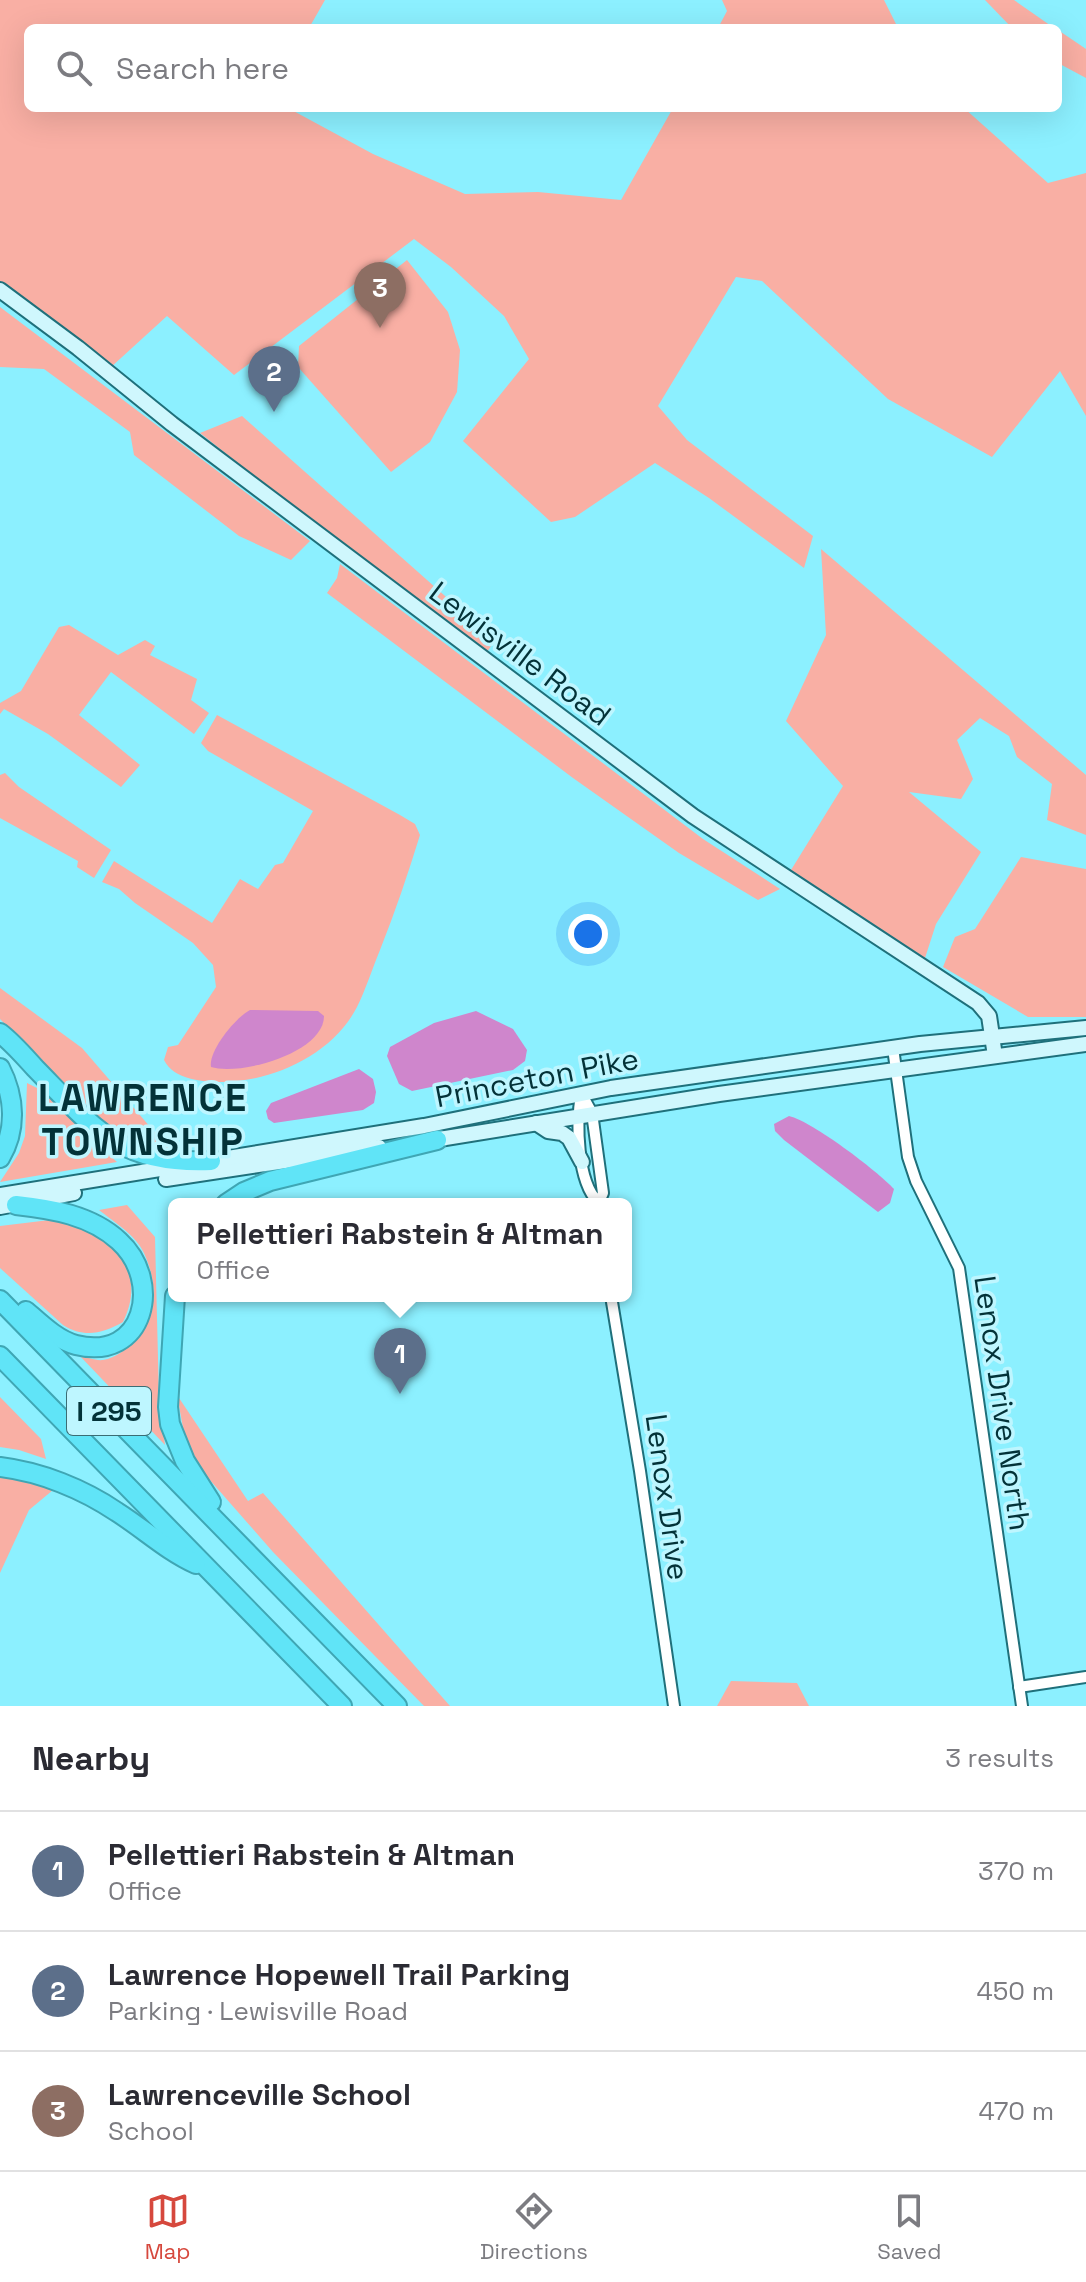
<!DOCTYPE html>
<meta charset="utf-8">
<style>
:root{--surface:#fff;--page:#f2f2f3;--text:#2b2b33;--muted:#7c7c81;--line:#e1e1e2;--accent:#d6483d}
body{margin:0;font-family:"Space Grotesk",sans-serif;background:var(--page);color:var(--text)}
.you{position:absolute;left:588px;top:934px;width:28px;height:28px;margin:-20px;border:6px solid #fff;border-radius:50%;background:#1a73e8;box-shadow:0 0 0 12px #1a73e833}
.badge{display:grid;place-items:center;width:52px;height:52px;border-radius:50%;background:var(--accent);color:#fff;font-size:26px;font-weight:700}
.pin{position:absolute;translate:-50% -66px;filter:drop-shadow(0 2px 4px #0008)}
.pin::after{content:'';position:absolute;top:42px;width:28px;height:24px;background:inherit;clip-path:polygon(0 0,100% 0,50% 100%)}
.popup{position:absolute;left:168px;top:1198px;width:464px;height:104px;box-sizing:border-box;display:grid;place-content:center;border-radius:12px;background:var(--surface);filter:drop-shadow(0 2px 6px #0005);font-size:26px;white-space:nowrap;color:var(--muted)}
.popup b{font-size:30px;color:var(--text)}
.popup::after{content:'';position:absolute;left:50%;top:100%;margin-left:-16px;border:16px solid transparent;border-top-color:var(--surface)}
.list{margin:0;padding:0;list-style:none}
h2{display:flex;justify-content:space-between;align-items:center;height:104px;margin:0;padding:0 32px;font-size:34px}
h2 small{font-size:26px;font-weight:400;color:var(--muted)}
.list li{display:grid;grid-template-columns:52px 1fr auto;gap:24px;align-items:center;box-sizing:border-box;height:120px;padding:0 32px;border-top:2px solid var(--line)}
.list b{display:block;font-size:30px;white-space:nowrap}
.list p{margin:0;font-size:26px;white-space:nowrap;color:var(--muted)}
.list em{font-size:26px;font-style:normal;color:var(--muted)}
.icon{flex:none;width:44px;height:44px;fill:none;stroke:currentColor;stroke-width:2;stroke-linecap:round;stroke-linejoin:round}
.map{position:relative;flex:none;width:1086px;height:1706px;overflow:hidden}
.search{position:absolute;background:var(--surface);box-shadow:0 8px 32px #0002;left:24px;right:24px;top:24px;height:88px;display:flex;align-items:center;gap:20px;box-sizing:border-box;padding:0 28px;border-radius:12px;color:var(--muted);font-size:30px}
.sheet{height:464px;background:var(--surface)}
nav{display:flex;justify-content:space-around;align-items:center;box-sizing:border-box;height:112px;border-top:2px solid var(--line);background:var(--surface);font-size:22px;color:var(--muted)}
nav a{display:grid;justify-items:center;gap:4px}
nav .on{color:var(--accent)}
.map>svg:first-child{display:block}
.green{fill:#f9afa4}
.water{fill:#cf86cc}
.lines{fill:none;stroke-linecap:round;stroke-linejoin:round}
.street-casing{stroke:#1f707b;stroke-width:14}
.secondary-casing{stroke:#1f707b;stroke-width:18}
.highway-casing{stroke:#3fa6b4;stroke-width:22}
.street{stroke:#fff;stroke-width:10}
.secondary{stroke:#cff7fd;stroke-width:14}
.highway{stroke:#60e4f7;stroke-width:18}
.labels{text-anchor:middle;stroke-width:7;stroke-linejoin:round;paint-order:stroke}
.shield{fill:#bef6ff;stroke:#3b6d74;stroke-width:2}
.shield-label{font-size:28px;font-weight:bold;fill:#033238}
.street-label{font-size:30px;fill:#033238;stroke:#bef6ff}
.district-label{font-size:38px;font-weight:bold;letter-spacing:2px;fill:#033238;stroke:#bef6ff}
</style>
<div class="map">
<svg width="1086" height="1706" viewBox="0 0 1086 1706">
<rect width="100%" height="100%" fill="#8cf0ff"/>
<!-- green -->
<g class="green">
<path d="M 0,0 L 325,0 L 309,28 L 28,28 L 28,108 L 288,108 L 373,154 L 465,194 L 538,192 L 621,200 L 673,108 L 964,108 L 1048,183 L 1086,173 L 1086,416 L 1060,371 L 992,457 L 888,399 L 762,281 L 736,277 L 658,406 L 687,440 L 813,536 L 804,568 L 709,498 L 655,463 L 575,517 L 551,522 L 463,441 L 529,359 L 504,316 L 451,267 L 414,239 L 234,375 L 167,316 L 110,368 L 0,289 Z"/>
<path d="M 722,0 L 884,0 L 898,28 L 718,28 L 727,11 Z"/>
<path d="M 985,0 L 1014,0 L 1054,28 L 1012,28 Z"/>
<path d="M 1058,30 L 1086,49 L 1086,78 L 1058,63 Z"/>
<path d="M 407,260 L 448,312 L 460,350 L 457,392 L 430,442 L 391,472 L 298,367 L 299,346 Z"/>
<path d="M 0,307 L 310,541 L 291,560 L 239,536 L 134,455 L 130,432 L 44,369 L 0,367 Z"/>
<path d="M 242,416 L 453,603 L 501,631 L 483,658 L 200,433 Z"/>
<path d="M 821,549 L 1086,775 L 1086,835 L 1047,820 L 1052,784 L 1017,757 L 1009,736 L 980,718 L 957,740 L 973,779 L 961,799 L 909,792 L 981,852 L 936,924 L 925,958 L 791,870 L 843,786 L 786,721 L 826,635 Z"/>
<path d="M 340,564 L 703,839 L 780,889 L 758,900 L 679,853 L 573,778 L 327,593 L 337,578 Z"/>
<path d="M 69,625 L 118,655 L 145,640 L 155,646 L 150,655 L 197,679 L 191,700 L 209,713 L 194,734 L 111,672 L 79,715 L 140,765 L 121,787 L 48,734 L 4,709 L 0,714 L 0,703 L 21,691 L 59,627 Z"/>
<path d="M 217,715 L 400,815 L 415,824 L 420,835 C 408,874 395,912 380,950 C 372,969 366,989 357,1007 C 333,1054 274,1081 224,1082 C 203,1082 174,1080 164,1060 L 168,1047 L 178,1045 L 216,987 L 213,965 L 193,943 L 135,903 L 119,889 L 102,882 L 114,861 L 212,923 L 240,879 L 258,889 L 275,865 L 283,863 L 313,811 L 208,751 L 201,743 Z"/>
<path d="M 5,773 L 19,787 L 111,850 L 94,878 L 77,867 L 78,861 L 0,818 L 0,775 Z"/>
<path d="M 1021,857 L 1086,869 L 1086,1017 L 1028,1017 L 943,967 L 955,937 L 975,929 Z"/>
<path d="M 0,988 L 82,1048 L 170,1150 L 134,1141 L 97,1118 L 0,1019 Z"/>
<path d="M 27,1083 L 51,1095 L 86,1134 L 117,1162 L 0,1182 L 19,1153 L 25,1136 Z"/>
<path d="M 127,1205 L 155,1237 L 159,1398 L 165,1445 L 79,1355 C 86,1357 96,1361 103,1360 C 116,1358 126,1349 135,1340 C 158,1316 158,1284 144,1253 C 136,1235 114,1222 99,1210 Z"/>
<path d="M 58,1219 C 107,1236 150,1266 123,1322 C 102,1334 84,1338 63,1325 L 0,1268 L 0,1226 Z"/>
<path d="M 177,1395 L 248,1501 L 263,1493 L 450,1706 L 424,1706 L 273,1552 L 188,1455 Z"/>
<path d="M 0,1397 L 41,1439 L 46,1459 L 19,1450 L 0,1447 Z"/>
<path d="M 0,1475 L 53,1490 L 29,1510 L 0,1573 Z"/>
<path d="M 731,1681 L 797,1683 L 809,1706 L 717,1706 Z"/>
</g>
<!-- water -->
<g class="water">
<path d="M 250,1010 L 318,1011 L 324,1016 C 324,1053 240,1076 211,1067 C 208,1051 236,1017 250,1010 Z"/>
<path d="M 476,1011 L 513,1029 L 527,1050 L 525,1061 L 513,1070 L 412,1091 L 399,1084 L 387,1056 L 390,1047 L 434,1023 Z"/>
<path d="M 359,1069 L 373,1079 L 376,1092 L 374,1103 L 363,1110 L 274,1123 L 268,1119 L 266,1111 L 271,1103 Z"/>
<path d="M 789,1116 C 813,1122 876,1170 894,1189 L 890,1203 L 878,1212 L 784,1140 L 775,1131 L 774,1124 Z"/>
</g>
<g class="lines">
<defs>
<g id="street">
<path d="M 893,1048 L 908,1157 L 916,1181 L 959,1268 L 1022,1706"/>
<path d="M 581,1093 L 592,1113 L 603,1193 L 598,1204"/>
<path d="M 581,1094 C 576,1124 577,1181 598,1202"/>
<path d="M 611,1296 L 640,1471 L 674,1706"/>
<path d="M 1019,1687 L 1086,1677"/>
</g>
<g id="secondary">
<path d="M 0,290 L 78,348 L 172,424 L 693,816 L 978,1003 L 989,1016 L 995,1056"/>
<path d="M 536,1123 L 548,1131 L 562,1133 L 569,1138 L 582,1162"/>
<path d="M 427,1141 L 719,1094 L 1086,1044"/>
<path d="M 166,1179 L 379,1147"/>
<path d="M 0,1195 L 424,1126 L 611,1088 L 920,1044 L 1086,1028"/>
<path d="M 0,1207 L 74,1193"/>
</g>
<g id="highway">
<path d="M 0,1033 C 13,1043 24,1056 35,1068 C 94,1128 119,1165 211,1161"/>
<path d="M 0,1068 C 15,1097 17,1130 0,1158"/>
<path d="M 226,1204 L 244,1192 L 270,1181 L 437,1140"/>
<path d="M 16,1205 C 52,1209 91,1215 119,1241 C 163,1281 145,1362 76,1345 C 57,1340 41,1324 26,1311"/>
<path d="M 175,1296 L 168,1407 L 170,1424 L 185,1461 L 211,1502"/>
<path d="M 0,1300 L 397,1706"/>
<path d="M 0,1356 L 342,1706"/>
<path d="M 0,1467 C 41,1472 83,1489 117,1512 C 144,1529 167,1551 196,1564"/>
</g>
</defs>
<!-- street casing -->
<use href="#street" class="street-casing"/>
<!-- secondary casing -->
<use href="#secondary" class="secondary-casing"/>
<!-- highway casing -->
<use href="#highway" class="highway-casing"/>
<!-- street -->
<use href="#street" class="street"/>
<!-- secondary -->
<use href="#secondary" class="secondary"/>
<!-- highway -->
<use href="#highway" class="highway"/>
</g>
<g class="labels">
<!-- shield labels -->
<rect class="shield" x="67" y="1387" width="84" height="48" rx="6"/>
<g class="shield-label">
<text x="109" y="1421">I 295</text>
</g>
<!-- street labels -->
<g class="street-label">
<text transform="translate(520 654) rotate(37)" y="10">Lewisville Road</text>
<text transform="translate(537 1078) rotate(-11)" y="10">Princeton Pike</text>
<text transform="translate(1002 1403) rotate(82)" y="10">Lenox Drive North</text>
<text transform="translate(667 1497) rotate(82)" y="10">Lenox Drive</text>
</g>
<!-- district labels -->
<g class="district-label">
<text x="143" y="1111">LAWRENCE<tspan x="143" dy="44">TOWNSHIP</tspan></text>
</g>
</g>
</svg>
<div class="you"></div>
<div class="pin badge" style="left:400px;top:1394px;background:#5c6f8a">1</div>
<div class="popup"><b>Pellettieri Rabstein &amp; Altman</b>Office</div>
<div class="pin badge" style="left:274px;top:412px;background:#5c6f8a">2</div>
<div class="pin badge" style="left:380px;top:328px;background:#8d6e63">3</div>
<div class="search"><svg class="icon" aria-label="search" viewBox="0 0 24 24"><circle cx="10" cy="10" r="6"/><path d="M15 15l6 6"/></svg>Search here</div>
</div>
<section class="sheet">
<h2>Nearby<small>3 results</small></h2>
<ul class="list">
<li><span class="badge" style="background:#5c6f8a">1</span><div><b>Pellettieri Rabstein &amp; Altman</b><p>Office</p></div><em>370 m</em></li>
<li><span class="badge" style="background:#5c6f8a">2</span><div><b>Lawrence Hopewell Trail Parking</b><p>Parking · Lewisville Road</p></div><em>450 m</em></li>
<li><span class="badge" style="background:#8d6e63">3</span><div><b>Lawrenceville School</b><p>School</p></div><em>470 m</em></li>
</ul>
</section>
<nav>
<a class="on"><svg class="icon" aria-label="map" viewBox="0 0 24 24"><path d="M3 6l6-2 6 2 6-2v14l-6 2-6-2-6 2zM9 4v14M15 6v14"/></svg>Map</a>
<a><svg class="icon" aria-label="directions" viewBox="0 0 24 24"><path d="M12 3l9 9-9 9-9-9zM9 14v-3h6M13 9l2 2-2 2"/></svg>Directions</a>
<a><svg class="icon" aria-label="saved" viewBox="0 0 24 24"><path d="M7 4h10v16l-5-4-5 4z"/></svg>Saved</a>
</nav>
